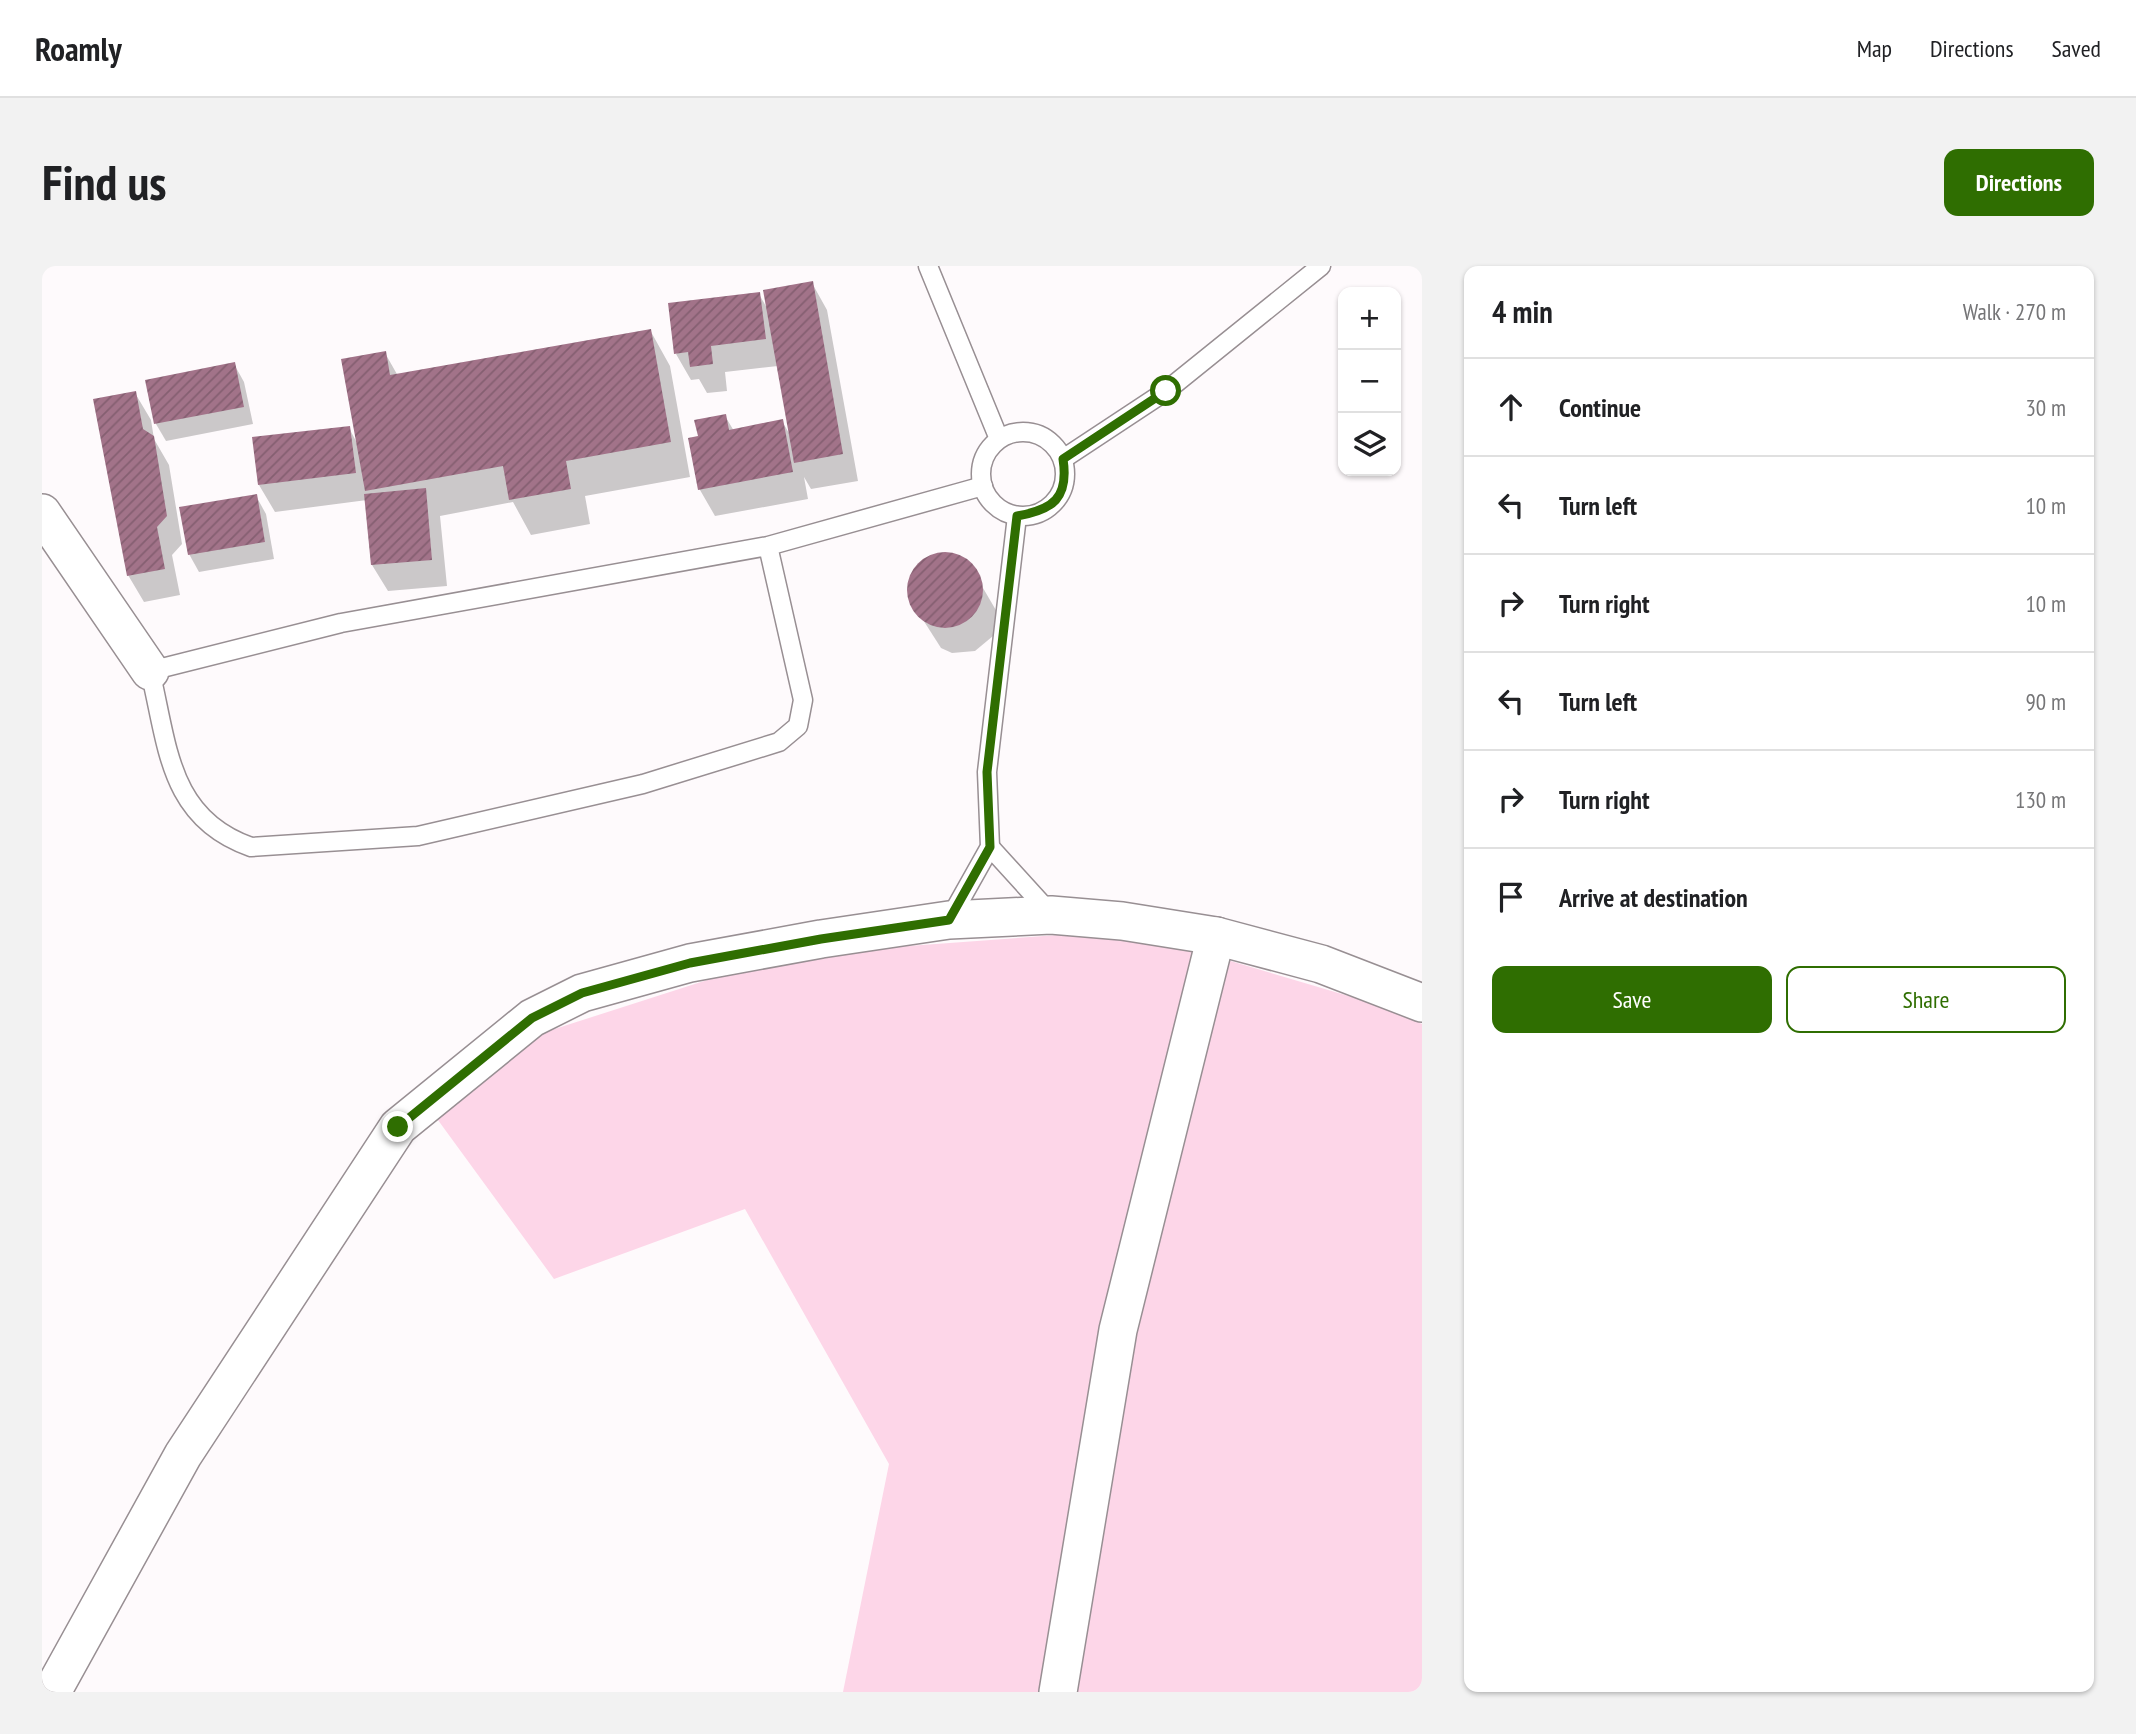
<!DOCTYPE html>
<meta charset="utf-8">
<style>
:root{--surface:#fff;--page:#f2f2f2;--text:#202124;--muted:#757577;--line:#e0e0e0;--accent:#2f6e01}
body{margin:0;font-family:"PT Sans Narrow",sans-serif;background:var(--page);color:var(--text)}
.controls{position:absolute;right:21px;top:21px;display:grid;overflow:hidden;border-radius:14px;box-shadow:0 2px 5px #0004}
.controls button{width:63px;height:63px;display:grid;place-items:center;padding:0;border:0;border-bottom:2px solid var(--line);background:var(--surface);color:var(--text);font:35px sans-serif}
.stop{position:absolute;width:21px;height:21px;margin:-16px;border:5px solid #2f6e01;border-radius:50%;background:#fff}
.stop.end{background:#2f6e01;border-color:#fff;box-shadow:0 2px 7px #0008}
.list{margin:0;padding:0;list-style:none}
h2{display:flex;justify-content:space-between;align-items:center;height:91px;margin:0;padding:0 28px;font-size:30px}
h2 small{font-size:23px;font-weight:400;color:var(--muted)}
.list li{display:grid;grid-template-columns:46px 1fr auto;gap:21px;align-items:center;box-sizing:border-box;height:98px;padding:0 28px;border-top:2px solid var(--line)}
.list b{display:block;font-size:26px;white-space:nowrap}
.list em{font-size:23px;font-style:normal;color:var(--muted)}
.actions{display:flex;gap:14px;padding:21px 28px}
.actions a{flex:1;padding:16px 0;border:2px solid var(--accent);border-radius:14px;text-align:center;font-size:24px;color:var(--accent)}
.actions .main{background:var(--accent);color:#fff}
.icon{flex:none;width:38px;height:38px;fill:none;stroke:currentColor;stroke-width:2;stroke-linecap:round;stroke-linejoin:round}
.map{position:relative;flex:none;width:1380px;height:1426px;overflow:hidden;border-radius:14px}
header{display:flex;align-items:center;gap:42px;box-sizing:border-box;height:98px;padding:0 35px;background:var(--surface);border-bottom:2px solid var(--line)}
header strong{font-size:33px}
nav{display:flex;gap:38px;margin-inline-start:auto;font-size:24px}
.intro{display:flex;align-items:center;justify-content:space-between;box-sizing:border-box;height:168px;padding:0 42px}
h1{margin:0;font-size:49px}
.button{padding:18px 32px;border-radius:14px;background:var(--accent);color:#fff;font-size:24px;font-weight:700}
main{display:flex;gap:42px;padding:0 42px}
aside{flex:1;background:var(--surface);border-radius:14px;box-shadow:0 2px 5px #0004}
.map>svg:first-child{display:block}
.grass{fill:#fdd6e8}
.shadow{fill:#0003}
.building{fill:url(#building-hatch)}
.lines{fill:none;stroke-linecap:round;stroke-linejoin:round}
.lane-casing{stroke:#988f93;stroke-width:21}
.street-casing{stroke:#988f93;stroke-width:40}
.lane{stroke:#fff;stroke-width:18}
.street{stroke:#fff;stroke-width:37}
.route{stroke:#2f6e01;stroke-width:9}
</style>
<header>
<strong>Roamly</strong>
<nav><a>Map</a><a>Directions</a><a>Saved</a></nav>
</header>
<div class="intro"><h1>Find us</h1><a class="button">Directions</a></div>
<main>
<div class="map">
<svg width="1380" height="1426" viewBox="0 0 1380 1426">
<defs>
<pattern id="building-hatch" width="6" height="6" patternUnits="userSpaceOnUse" patternTransform="scale(1.75)"><rect width="6" height="6" fill="#a27389"/><path d="M-1 1l2-2M0 6l6-6M5 7l2-2" fill="none" stroke="#855f71"/></pattern>
</defs>
<rect width="100%" height="100%" fill="#fefafc"/>
<!-- grass -->
<path class="grass" d="M 1084,664 L 1347,742 L 1380,758 L 1380,1426 L 801,1426 L 847,1198 L 703,943 L 512,1013 L 393,850 L 494,769 L 743,689 Z"/>
<!-- shadow -->
<g class="shadow">
<path d="M 770,17 L 785,44 L 816,215 L 769,223 L 762,211 L 766,233 L 673,250 L 658,224 L 648,173 L 658,171 L 683,150 L 692,165 L 740,155 L 748,169 L 736,100 L 683,106 L 685,125 L 665,127 L 657,113 L 649,114 L 634,88 L 717,28 L 726,44 Z"/>
<path d="M 608,64 L 628,100 L 648,211 L 543,230 L 548,258 L 489,269 L 471,236 L 398,250 L 405,320 L 346,325 L 330,299 L 325,234 L 233,246 L 217,219 L 212,173 L 307,162 L 315,177 L 343,87 L 356,110 Z"/>
<path d="M 192,98 L 202,116 L 211,158 L 124,175 L 114,158 L 105,116 Z"/>
<path d="M 93,127 L 109,154 L 112,173 L 127,199 L 140,278 L 130,289 L 138,329 L 102,336 L 86,309 Z"/>
<path d="M 214,230 L 224,248 L 232,293 L 157,306 L 147,288 Z"/>
<path d="M 906,288 L 927,298 L 955,346 L 951,370 L 933,385 L 910,387 L 899,382 L 869,335 L 869,312 L 883,294 Z"/>
</g>
<!-- building -->
<g class="building">
<path d="M 771,15 L 801,188 L 752,197 L 721,24 Z"/>
<path d="M 718,26 L 724,73 L 669,80 L 671,98 L 648,101 L 646,86 L 632,88 L 626,37 Z"/>
<path d="M 609,63 L 629,176 L 524,195 L 529,223 L 467,234 L 461,200 L 323,225 L 299,93 L 344,85 L 348,109 Z"/>
<path d="M 193,96 L 202,141 L 112,158 L 103,114 Z"/>
<path d="M 94,125 L 101,163 L 112,170 L 125,250 L 115,261 L 123,303 L 85,310 L 51,133 Z"/>
<path d="M 684,148 L 687,164 L 741,153 L 751,206 L 656,224 L 646,172 L 656,170 L 652,154 Z"/>
<path d="M 308,160 L 314,207 L 216,219 L 210,171 Z"/>
<path d="M 384,222 L 390,294 L 329,299 L 322,228 Z"/>
<path d="M 215,228 L 223,276 L 146,289 L 137,241 Z"/>
<circle cx="903" cy="324" r="38"/>
</g>
<g class="lines">
<defs>
<g id="lane">
<path d="M 886,0 L 957,173"/>
<circle cx="981" cy="208" r="42"/>
<path d="M 1021,193 L 1124,125 L 1279,0"/>
<path d="M 726,280 L 761,434 L 756,460 L 737,476 L 601,518 L 376,570 L 209,581 C 126,552 126,479 108,405 L 299,357 L 726,280 L 941,220"/>
<path d="M 948,581 L 1009,648"/>
<path d="M 907,654 L 948,581 L 945,506 L 975,250"/>
</g>
<g id="street">
<path d="M 0,247 L 108,405"/>
<path d="M 10,1426 L 141,1189 L 356,861 L 490,752 L 540,727 L 648,697 L 779,673 L 907,654 L 1009,649 L 1080,655 L 1174,670 L 1279,698 L 1380,737"/>
<path d="M 1016,1426 L 1076,1064 L 1174,670"/>
</g>
</defs>
<!-- lane casing -->
<use href="#lane" class="lane-casing"/>
<!-- street casing -->
<use href="#street" class="street-casing"/>
<!-- lane -->
<use href="#lane" class="lane"/>
<!-- street -->
<use href="#street" class="street"/>
</g>
<g class="lines">
<!-- route -->
<path class="route" d="M 356,861 L 490,752 L 540,727 L 648,697 L 779,673 L 907,654 L 948,581 L 945,506 L 975,250 C 1011,244 1027,232 1021,193 L 1124,125"/>
</g>
</svg>
<div class="controls">
<button>+</button>
<button>−</button>
<button><svg class="icon" aria-label="layers" viewBox="0 0 24 24"><path d="M12 4l9 5-9 5-9-5zM3 14l9 5 9-5"/></svg></button>
</div>
<div class="stop" style="left:1124px;top:125px"></div>
<div class="stop end" style="left:356px;top:861px"></div>
</div>
<aside>
<h2>4 min<small>Walk · 270 m</small></h2>
<ul class="list">
<li><svg class="icon" aria-label="ahead" viewBox="0 0 24 24"><path d="M12 20V5M6 11l6-6 6 6"/></svg><div><b>Continue</b></div><em>30 m</em></li>
<li><svg class="icon" aria-label="left" viewBox="0 0 24 24"><path d="M17 20v-9H6M10 6l-5 5 5 5"/></svg><div><b>Turn left</b></div><em>10 m</em></li>
<li><svg class="icon" aria-label="right" viewBox="0 0 24 24"><path d="M7 20v-9h11M14 6l5 5-5 5"/></svg><div><b>Turn right</b></div><em>10 m</em></li>
<li><svg class="icon" aria-label="left" viewBox="0 0 24 24"><path d="M17 20v-9H6M10 6l-5 5 5 5"/></svg><div><b>Turn left</b></div><em>90 m</em></li>
<li><svg class="icon" aria-label="right" viewBox="0 0 24 24"><path d="M7 20v-9h11M14 6l5 5-5 5"/></svg><div><b>Turn right</b></div><em>130 m</em></li>
<li><svg class="icon" aria-label="arrive" viewBox="0 0 24 24"><path d="M6 21V4h12l-3 4 3 4H6"/></svg><div><b>Arrive at destination</b></div></li>
</ul>
<div class="actions"><a class="main">Save</a><a>Share</a></div>
</aside>
</main>
